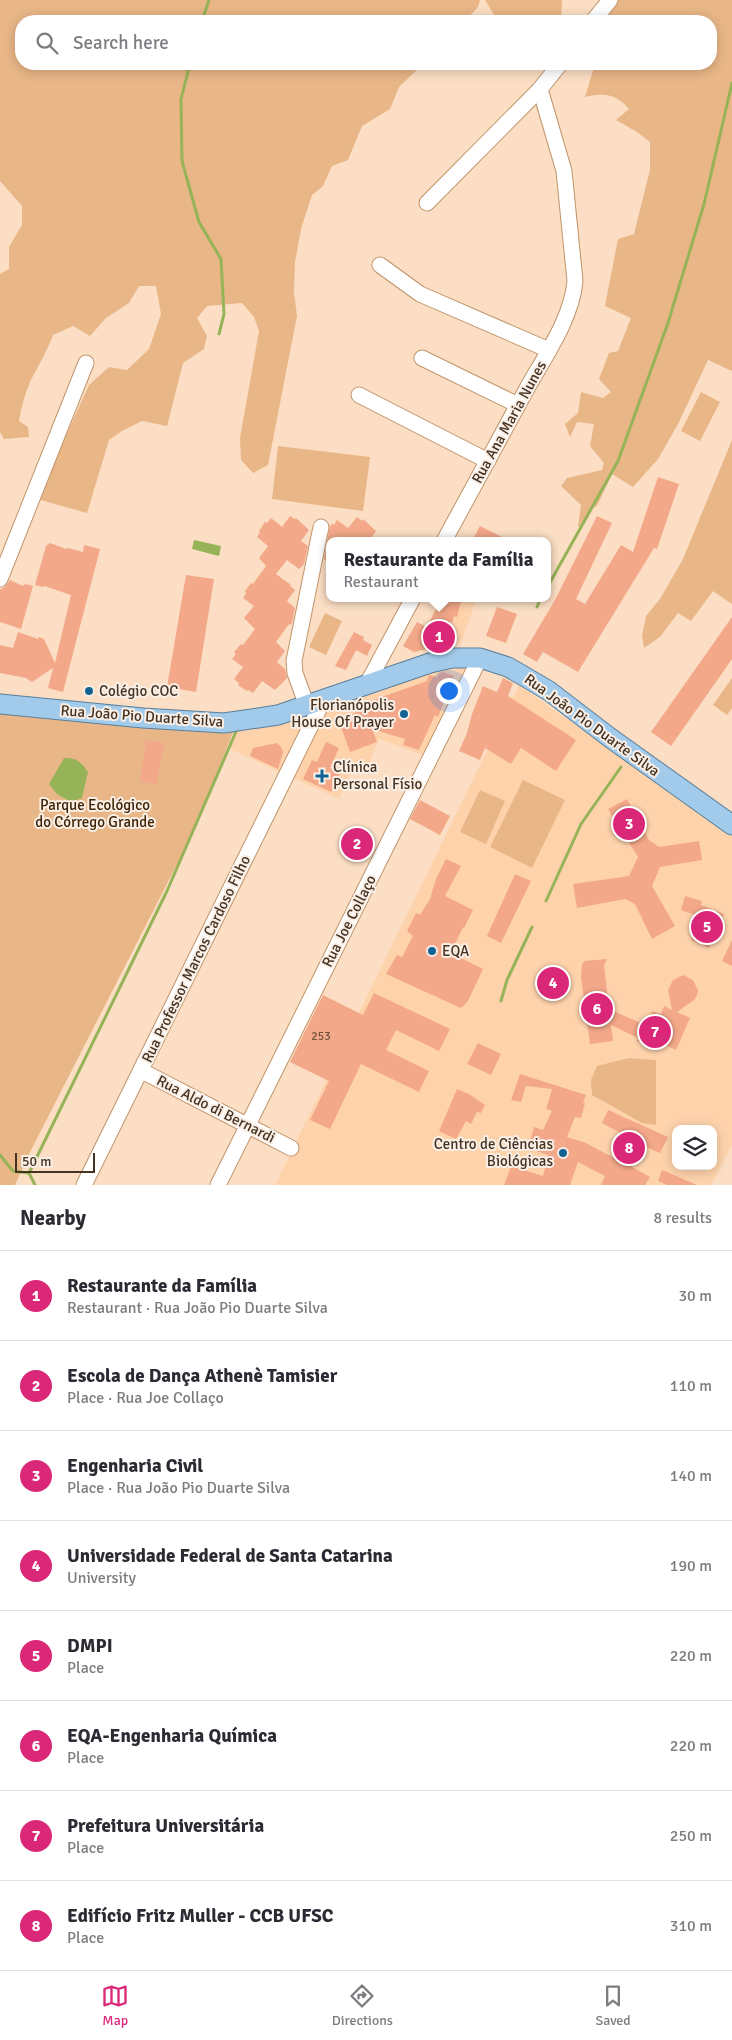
<!DOCTYPE html>
<meta charset="utf-8">
<style>
:root{--surface:#fff;--page:#f7f7f7;--text:#2b2b33;--muted:#7c7c81;--line:#e1e1e2;--accent:#db2777}
body{margin:0;font-family:Signika,sans-serif;background:var(--page);color:var(--text)}
.controls{position:absolute;right:15px;bottom:15px;display:grid;overflow:hidden;border-radius:10px;box-shadow:0 2px 12px #0003}
.controls button{width:45px;height:45px;display:grid;place-items:center;padding:0;border:0;border-bottom:1px solid var(--line);background:var(--surface);color:var(--text);font:25px sans-serif}
.scale{position:absolute;left:15px;bottom:12px;width:80px;box-sizing:border-box;padding-left:5px;border:2px solid #453221;border-top:0;font-size:14px;line-height:18px;white-space:nowrap;color:#453221;-webkit-text-stroke:4px #f9efe7;paint-order:stroke}
.you{position:absolute;left:448px;top:690px;width:18px;height:18px;margin:-12px;border:4px solid #fff;border-radius:50%;background:#1a73e8;box-shadow:0 0 0 8px #1a73e833}
.badge{display:grid;place-items:center;width:32px;height:32px;border-radius:50%;background:var(--accent);color:#fff;font-size:16px;font-weight:700}
.pin{position:absolute;translate:-50% -50%;border:2px solid #fff;box-shadow:0 1px 5px #0006}
.popup{position:absolute;left:326px;top:537px;width:225px;height:65px;box-sizing:border-box;display:grid;place-content:center;border-radius:10px;background:var(--surface);filter:drop-shadow(0 1px 4px #0005);font-size:16px;white-space:nowrap;color:var(--muted)}
.popup b{font-size:19px;color:var(--text)}
.popup::after{content:'';position:absolute;left:50%;top:100%;margin-left:-10px;border:10px solid transparent;border-top-color:var(--surface)}
.list{margin:0;padding:0;list-style:none}
h2{display:flex;justify-content:space-between;align-items:center;height:65px;margin:0;padding:0 20px;font-size:21px}
h2 small{font-size:16px;font-weight:400;color:var(--muted)}
.list li{display:grid;grid-template-columns:32px 1fr auto;gap:15px;align-items:center;box-sizing:border-box;height:90px;padding:0 20px;border-top:1px solid var(--line)}
.list b{display:block;font-size:19px;white-space:nowrap}
.list p{margin:0;font-size:16px;white-space:nowrap;color:var(--muted)}
.list em{font-size:16px;font-style:normal;color:var(--muted)}
.icon{flex:none;width:28px;height:28px;fill:none;stroke:currentColor;stroke-width:2;stroke-linecap:round;stroke-linejoin:round}
.map{position:relative;flex:none;width:732px;height:1185px;overflow:hidden}
.search{position:absolute;background:var(--surface);box-shadow:0 2px 12px #0003;left:15px;right:15px;top:15px;height:55px;display:flex;align-items:center;gap:12px;box-sizing:border-box;padding:0 18px;border-radius:20px;color:var(--muted);font-size:19px}
.sheet{height:785px;background:var(--surface)}
nav{display:flex;justify-content:space-around;align-items:center;box-sizing:border-box;height:70px;border-top:1px solid var(--line);background:var(--surface);font-size:14px;color:var(--muted)}
nav a{display:grid;justify-items:center;gap:2px}
nav .on{color:var(--accent)}
.map>svg:first-child{display:block}
.built{fill:#fed3ac;fill-rule:evenodd}
.green{fill:#e9b687}
.water{fill:#97b357}
.lines{fill:none;stroke-linecap:round;stroke-linejoin:round}
.stream{stroke:#97b357;stroke-width:3}
.building{fill:#f3a889}
.minor-casing{stroke:#c1946a;stroke-width:17}
.major-casing{stroke:#597f9b;stroke-width:21}
.minor{stroke:#fff;stroke-width:15}
.major{stroke:#a2cbeb;stroke-width:19}
.poi-dot{fill:#136294;stroke:#f9efe7;stroke-width:2}
.labels{text-anchor:middle;stroke-width:4;stroke-linejoin:round;paint-order:stroke}
.number-label{font-size:12px;fill:#70503b}
.street-label{font-size:15px;fill:#453221;stroke:#f9efe7}
.poi-label{font-size:15px;fill:#453221;stroke:#f9efe7;text-anchor:start}
.park-label{font-size:15px;fill:#3e2203;stroke:#f9efe7}
</style>
<div class="map">
<svg width="732" height="1185" viewBox="0 0 732 1185">
<rect width="100%" height="100%" fill="#fbdec4"/>
<!-- built -->
<g class="built">
<path d="M 441,598 L 477,598 L 461,643 L 444,645 L 413,653 Z"/>
<path d="M 467,664 L 425,756 L 379,739 L 366,771 L 354,766 L 339,799 L 230,749 L 238,729 L 397,680 Z"/>
<path d="M 519,685 L 732,837 L 732,1145 L 711,1185 L 275,1185 ZM 676,1129 L 713,1129 L 713,1166 L 676,1166 Z"/>
</g>
<!-- green -->
<g class="green">
<path d="M 0,0 L 480,0 L 478,7 L 465,21 L 21,21 L 21,64 L 423,64 L 399,87 L 390,109 L 362,126 L 348,160 L 332,166 L 323,186 L 312,195 L 301,229 L 295,262 L 294,292 L 297,316 L 268,465 L 253,473 L 241,460 L 240,438 L 259,331 L 254,317 L 242,303 L 207,306 L 197,318 L 207,336 L 204,349 L 183,363 L 167,426 L 142,421 L 122,431 L 109,440 L 87,513 L 37,499 L 89,385 L 109,367 L 127,370 L 149,349 L 161,314 L 156,286 L 139,286 L 129,303 L 106,318 L 90,336 L 73,326 L 53,335 C 47,352 38,366 30,382 C 25,394 21,408 19,421 L 28,427 L 29,437 L 4,439 L 0,432 L 0,274 L 9,269 L 9,247 L 22,225 L 22,206 L 0,181 Z"/>
<path d="M 485,0 L 562,0 L 561,21 L 498,21 Z"/>
<path d="M 615,0 L 732,0 L 732,371 L 708,360 L 678,424 L 658,459 L 633,487 L 612,474 L 597,506 L 592,508 L 582,527 L 578,526 L 581,505 L 561,486 L 567,478 L 602,470 L 604,463 L 590,446 L 594,424 L 577,422 L 570,437 L 565,424 L 578,413 L 581,392 L 603,398 L 611,392 L 599,379 L 609,353 L 618,351 L 631,318 L 605,306 L 618,239 L 634,234 L 650,170 L 650,142 L 637,132 L 616,120 L 629,109 C 615,93 604,93 585,97 L 595,64 L 711,64 L 711,21 L 598,21 Z"/>
<path d="M 701,392 L 720,402 L 700,441 L 681,431 Z"/>
<path d="M 732,440 L 732,604 L 713,591 L 691,621 L 678,613 L 660,637 L 644,648 L 642,636 L 646,616 L 660,599 L 683,559 Z"/>
<path d="M 278,446 L 370,457 L 363,511 L 272,499 Z"/>
<path d="M 325,613 L 342,621 L 326,655 L 309,647 Z"/>
<path d="M 732,678 L 732,708 L 727,715 L 713,705 Z"/>
<path d="M 0,710 L 234,730 L 193,833 L 26,1160 L 15,1185 L 0,1185 Z"/>
<path d="M 523,780 L 565,800 L 532,868 L 490,847 Z"/>
<path d="M 480,790 L 505,801 L 486,844 L 460,832 Z"/>
<path d="M 629,1058 L 656,1060 L 656,1125 L 642,1123 L 592,1095 L 591,1080 L 597,1066 Z"/>
</g>
<!-- water -->
<g class="water">
<path d="M 194,540 L 221,546 L 219,556 L 192,549 Z"/>
<path d="M 64,758 C 77,758 80,761 88,772 L 82,798 L 71,802 L 57,794 L 49,784 Z"/>
</g>
<g class="lines">
<!-- stream -->
<g class="stream">
<path d="M 202,21 L 209,0"/>
<path d="M 190,64 L 181,99 L 182,161 L 199,222 L 221,259 L 224,314 L 219,334"/>
<path d="M 548,586 L 618,461 L 668,323 L 704,204 L 732,83"/>
<path d="M 537,607 L 541,598"/>
<path d="M 546,901 L 581,824 L 621,767"/>
<path d="M 501,1001 L 507,980 L 532,927"/>
<path d="M 0,1155 L 13,1171 L 29,1173 L 35,1185"/>
<path d="M 29,1173 L 167,891 L 238,727"/>
</g>
</g>
<!-- building -->
<g class="building">
<path d="M 658,477 L 679,484 L 657,549 L 654,548 L 578,672 L 543,652 L 537,662 L 523,654 L 555,600 L 597,516 L 612,523 L 576,599 L 585,604 L 621,545 L 633,552 Z"/>
<path d="M 290,516 L 295,519 L 296,518 L 309,530 L 301,541 L 308,546 L 304,564 L 299,569 L 287,560 L 276,574 L 291,585 L 290,586 L 295,590 L 287,601 L 295,608 L 292,623 L 290,625 L 289,624 L 276,642 L 285,651 L 277,662 L 285,669 L 287,678 L 275,690 L 262,681 L 253,693 L 248,690 L 247,691 L 238,685 L 239,683 L 234,679 L 243,667 L 232,659 L 236,654 L 234,652 L 241,644 L 243,645 L 255,629 L 244,618 L 254,606 L 243,598 L 246,593 L 245,591 L 251,583 L 253,584 L 266,566 L 259,558 L 268,546 L 257,537 L 260,532 L 259,531 L 265,522 L 267,523 L 271,518 L 282,527 Z"/>
<path d="M 357,517 L 362,521 L 363,519 L 376,531 L 369,541 L 330,541 L 330,563 L 324,559 L 330,526 L 332,524 L 334,525 L 337,520 L 348,528 Z"/>
<path d="M 480,526 L 510,541 L 472,541 Z"/>
<path d="M 50,543 L 66,549 L 68,548 L 83,552 L 84,545 L 100,549 L 63,692 L 48,688 L 53,668 L 32,682 L 26,678 L 0,673 L 0,645 L 13,648 L 18,632 L 38,639 L 39,637 L 44,639 L 55,663 L 71,595 L 44,586 L 43,587 L 35,585 L 46,546 Z"/>
<path d="M 186,575 L 214,579 L 196,692 L 167,687 Z"/>
<path d="M 10,580 L 23,586 L 25,584 L 33,586 L 21,629 L 0,622 L 0,590 L 6,586 Z"/>
<path d="M 442,598 L 462,598 L 457,617 L 454,616 L 452,623 L 450,622 L 445,644 L 414,652 L 403,646 L 417,622 L 427,627 Z"/>
<path d="M 497,607 L 517,614 L 506,643 L 486,636 Z"/>
<path d="M 732,617 L 732,659 L 671,746 L 651,732 Z"/>
<path d="M 354,632 L 364,637 L 363,640 L 372,645 L 367,656 L 356,650 L 346,670 L 335,666 Z"/>
<path d="M 443,672 L 454,676 L 438,717 L 435,715 L 419,750 L 403,745 L 405,739 L 372,729 L 377,742 L 350,752 L 341,727 L 344,717 L 370,707 L 368,702 L 427,681 L 429,675 L 437,677 L 439,673 Z"/>
<path d="M 503,678 L 513,683 L 508,696 L 576,740 L 556,771 L 521,748 L 511,764 L 485,748 L 480,760 L 459,751 L 467,733 L 472,714 L 483,686 L 497,692 Z"/>
<path d="M 146,740 L 164,743 L 157,784 L 140,782 Z"/>
<path d="M 326,742 L 339,748 L 330,768 L 340,773 L 331,792 L 303,779 L 312,760 L 317,762 Z"/>
<path d="M 277,743 L 281,747 L 283,752 L 278,769 L 250,756 L 253,748 Z"/>
<path d="M 627,799 L 649,840 L 659,847 L 699,841 L 702,860 L 660,867 L 652,886 L 675,926 L 652,939 L 635,904 L 625,899 L 577,908 L 573,884 L 629,876 L 638,857 L 608,809 Z"/>
<path d="M 420,800 L 450,816 L 440,835 L 410,819 Z"/>
<path d="M 348,830 L 373,842 L 365,858 L 340,846 Z"/>
<path d="M 446,859 L 461,866 L 445,896 L 473,910 L 464,928 L 463,927 L 451,953 L 483,969 L 468,1001 L 461,1008 L 386,974 L 397,955 L 402,957 L 413,936 L 407,931 L 416,913 L 420,915 L 430,899 L 436,879 Z"/>
<path d="M 515,874 L 531,881 L 501,943 L 487,936 Z"/>
<path d="M 685,896 L 702,901 L 701,905 L 724,914 L 709,948 L 691,940 L 701,917 L 681,910 Z"/>
<path d="M 732,940 L 732,966 L 722,961 Z"/>
<path d="M 607,959 L 604,965 L 609,1009 L 645,1025 L 652,1011 L 661,1014 L 664,1006 L 672,1010 L 668,990 L 673,980 L 683,975 L 693,980 L 698,990 L 697,995 L 694,1000 L 677,1012 L 690,1018 L 676,1050 L 655,1040 L 652,1046 L 637,1041 L 638,1038 L 611,1025 L 613,1041 L 590,1044 L 581,977 L 582,965 L 584,961 Z"/>
<path d="M 374,993 L 450,1029 L 439,1051 L 396,1030 L 386,1050 L 429,1071 L 419,1092 L 361,1064 L 330,1129 L 310,1120 L 329,1081 L 290,1062 L 323,995 L 363,1015 Z"/>
<path d="M 478,1043 L 501,1054 L 491,1075 L 467,1064 Z"/>
<path d="M 520,1074 L 586,1095 L 583,1103 L 585,1103 L 581,1118 L 575,1117 L 567,1137 L 586,1143 L 614,1158 L 626,1136 L 602,1123 L 608,1110 L 668,1137 L 660,1153 L 644,1146 L 632,1167 L 650,1177 L 645,1185 L 601,1185 L 605,1176 L 578,1162 L 570,1185 L 504,1185 L 511,1166 L 543,1176 L 548,1155 L 528,1148 L 534,1127 L 543,1130 L 552,1111 L 546,1109 L 552,1089 L 526,1086 L 521,1102 L 511,1100 Z"/>
<path d="M 457,1089 L 469,1094 L 485,1105 L 481,1113 L 477,1112 L 471,1124 L 466,1121 L 456,1139 L 439,1131 Z"/>
<path d="M 662,1170 L 697,1185 L 667,1185 L 658,1181 Z"/>
</g>
<g class="lines">
<defs>
<g id="minor">
<path d="M 593,21 L 610,0"/>
<path d="M 427,203 L 540,89 L 560,64"/>
<path d="M 380,265 L 420,294 L 549,350"/>
<path d="M 422,358 L 518,405"/>
<path d="M 359,395 L 488,461"/>
<path d="M 444,541 C 471,491 498,442 525,392 C 543,359 572,319 575,281 L 564,171 L 540,89"/>
<path d="M 0,579 L 86,363"/>
<path d="M 367,684 L 413,598"/>
<path d="M 307,706 L 295,673 L 294,661 L 321,527"/>
<path d="M 142,1071 L 291,1148"/>
<path d="M 84,1185 L 323,701"/>
<path d="M 218,1185 L 480,658"/>
</g>
<path id="major" d="M 0,704 L 143,718 L 224,723 L 278,715 L 430,663 L 452,658 L 480,658 L 508,667 L 522,675 L 549,691 L 609,737 L 732,825"/>
</defs>
<!-- minor casing -->
<use href="#minor" class="minor-casing"/>
<!-- major casing -->
<use href="#major" class="major-casing"/>
<!-- minor -->
<use href="#minor" class="minor"/>
<!-- major -->
<use href="#major" class="major"/>
</g>
<!-- markers -->
<g class="poi-dot">
<circle cx="89" cy="691" r="5"/>
<circle cx="404" cy="714" r="5"/>
<path d="M319.5 768.5h5v5h5v5h-5v5h-5v-5h-5v-5h5z"/>
<circle cx="432" cy="951" r="5"/>
<circle cx="563" cy="1153" r="5"/>
</g>
<g class="labels">
<!-- number labels -->
<g class="number-label">
<text x="321" y="1040">253</text>
</g>
<!-- street labels -->
<g class="street-label">
<text transform="translate(509 422) rotate(-61)" y="5">Rua Ana Maria Nunes</text>
<text transform="translate(142 716) rotate(4)" y="5">Rua João Pio Duarte Silva</text>
<text transform="translate(592 725) rotate(36)" y="5">Rua João Pio Duarte Silva</text>
<text transform="translate(349 921) rotate(-63)" y="5">Rua Joe Collaço</text>
<text transform="translate(196 959) rotate(-64)" y="5">Rua Professor Marcos Cardoso Filho</text>
<text transform="translate(216 1109) rotate(27)" y="5">Rua Aldo di Bernardi</text>
</g>
<!-- poi labels -->
<g class="poi-label">
<text x="99" y="696">Colégio COC</text>
<text x="394" y="710" text-anchor="end">Florianópolis<tspan x="394" dy="17">House Of Prayer</tspan></text>
<text x="333" y="772">Clínica<tspan x="333" dy="17">Personal Físio</tspan></text>
<text x="442" y="956">EQA</text>
<text x="553" y="1149" text-anchor="end">Centro de Ciências<tspan x="553" dy="17">Biológicas</tspan></text>
</g>
<!-- park labels -->
<g class="park-label">
<text x="95" y="810">Parque Ecológico<tspan x="95" dy="17">do Córrego Grande</tspan></text>
</g>
</g>
</svg>
<div class="controls">
<button><svg class="icon" aria-label="layers" viewBox="0 0 24 24"><path d="M12 4l9 5-9 5-9-5zM3 14l9 5 9-5"/></svg></button>
</div>
<div class="scale">50 m</div>
<div class="you"></div>
<div class="pin badge" style="left:439px;top:637px">1</div>
<div class="popup"><b>Restaurante da Família</b>Restaurant</div>
<div class="pin badge" style="left:357px;top:844px">2</div>
<div class="pin badge" style="left:629px;top:824px">3</div>
<div class="pin badge" style="left:553px;top:983px">4</div>
<div class="pin badge" style="left:707px;top:927px">5</div>
<div class="pin badge" style="left:597px;top:1009px">6</div>
<div class="pin badge" style="left:655px;top:1032px">7</div>
<div class="pin badge" style="left:629px;top:1148px">8</div>
<div class="search"><svg class="icon" aria-label="search" viewBox="0 0 24 24"><circle cx="10" cy="10" r="6"/><path d="M15 15l6 6"/></svg>Search here</div>
</div>
<section class="sheet">
<h2>Nearby<small>8 results</small></h2>
<ul class="list">
<li><span class="badge">1</span><div><b>Restaurante da Família</b><p>Restaurant · Rua João Pio Duarte Silva</p></div><em>30 m</em></li>
<li><span class="badge">2</span><div><b>Escola de Dança Athenè Tamisier</b><p>Place · Rua Joe Collaço</p></div><em>110 m</em></li>
<li><span class="badge">3</span><div><b>Engenharia Civil</b><p>Place · Rua João Pio Duarte Silva</p></div><em>140 m</em></li>
<li><span class="badge">4</span><div><b>Universidade Federal de Santa Catarina</b><p>University</p></div><em>190 m</em></li>
<li><span class="badge">5</span><div><b>DMPI</b><p>Place</p></div><em>220 m</em></li>
<li><span class="badge">6</span><div><b>EQA-Engenharia Química</b><p>Place</p></div><em>220 m</em></li>
<li><span class="badge">7</span><div><b>Prefeitura Universitária</b><p>Place</p></div><em>250 m</em></li>
<li><span class="badge">8</span><div><b>Edifício Fritz Muller - CCB UFSC</b><p>Place</p></div><em>310 m</em></li>
</ul>
</section>
<nav>
<a class="on"><svg class="icon" aria-label="map" viewBox="0 0 24 24"><path d="M3 6l6-2 6 2 6-2v14l-6 2-6-2-6 2zM9 4v14M15 6v14"/></svg>Map</a>
<a><svg class="icon" aria-label="directions" viewBox="0 0 24 24"><path d="M12 3l9 9-9 9-9-9zM9 14v-3h6M13 9l2 2-2 2"/></svg>Directions</a>
<a><svg class="icon" aria-label="saved" viewBox="0 0 24 24"><path d="M7 4h10v16l-5-4-5 4z"/></svg>Saved</a>
</nav>
